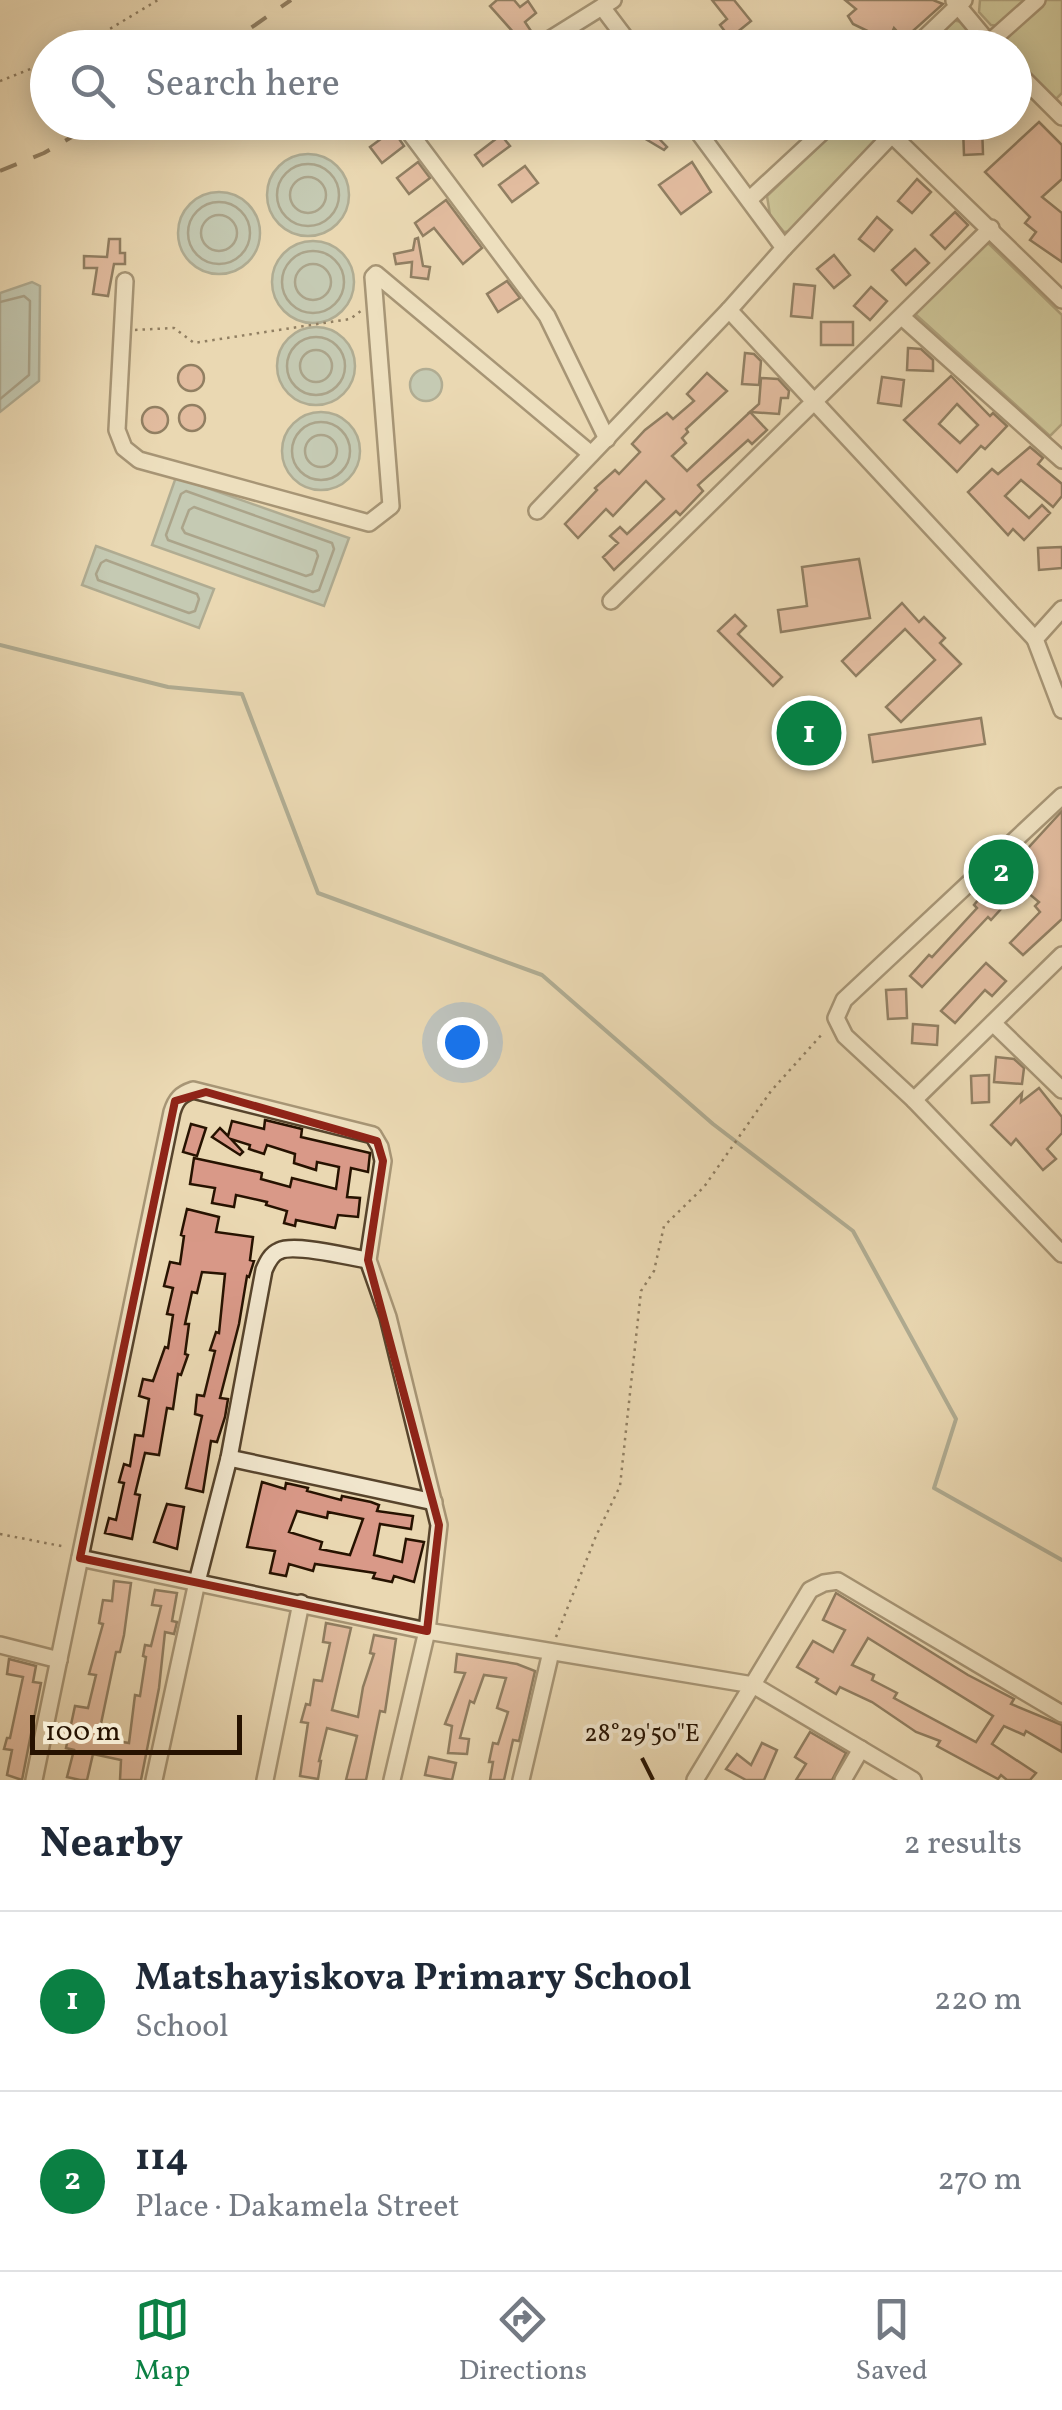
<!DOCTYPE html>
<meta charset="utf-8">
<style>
:root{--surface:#fff;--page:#f2f2f3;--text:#1f2937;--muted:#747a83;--line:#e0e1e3;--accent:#0b8043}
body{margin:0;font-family:Vollkorn,serif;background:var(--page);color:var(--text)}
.scale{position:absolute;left:30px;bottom:25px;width:212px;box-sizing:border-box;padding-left:10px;border:5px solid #261200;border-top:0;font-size:28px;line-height:35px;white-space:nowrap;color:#261200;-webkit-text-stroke:8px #f1e6cd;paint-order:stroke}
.you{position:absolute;left:462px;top:1042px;width:35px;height:35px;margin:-25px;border:8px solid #fff;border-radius:50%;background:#1a73e8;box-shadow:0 0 0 15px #1a73e833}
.badge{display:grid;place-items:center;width:65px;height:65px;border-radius:50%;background:var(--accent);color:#fff;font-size:32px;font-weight:700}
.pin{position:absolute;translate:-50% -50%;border:5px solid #fff;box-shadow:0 2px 10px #0006}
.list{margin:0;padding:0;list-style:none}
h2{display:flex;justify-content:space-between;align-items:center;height:130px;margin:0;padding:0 40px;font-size:42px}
h2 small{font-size:32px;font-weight:400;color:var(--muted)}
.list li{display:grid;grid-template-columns:65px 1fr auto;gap:30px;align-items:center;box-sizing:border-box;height:180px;padding:0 40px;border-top:2px solid var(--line)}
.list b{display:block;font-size:38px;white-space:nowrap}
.list p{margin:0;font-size:32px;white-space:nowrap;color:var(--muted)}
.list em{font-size:32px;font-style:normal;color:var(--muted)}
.icon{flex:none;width:55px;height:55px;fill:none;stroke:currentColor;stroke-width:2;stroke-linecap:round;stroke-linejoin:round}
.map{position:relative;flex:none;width:1062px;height:1780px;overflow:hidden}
.search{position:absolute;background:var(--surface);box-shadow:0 5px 25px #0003;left:30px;right:30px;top:30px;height:110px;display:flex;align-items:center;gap:25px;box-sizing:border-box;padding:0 35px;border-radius:55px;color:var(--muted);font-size:38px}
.sheet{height:490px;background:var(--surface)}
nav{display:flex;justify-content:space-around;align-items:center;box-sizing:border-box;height:140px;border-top:2px solid var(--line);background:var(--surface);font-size:28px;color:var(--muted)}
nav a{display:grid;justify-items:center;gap:5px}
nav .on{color:var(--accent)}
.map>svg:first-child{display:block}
.green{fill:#b9be8a;stroke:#706845;stroke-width:2.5}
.water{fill:#9ab8b4;stroke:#6c766c;stroke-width:2.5}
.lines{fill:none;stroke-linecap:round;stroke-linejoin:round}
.shore{stroke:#60655a;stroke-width:2.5}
.stream{stroke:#6c766c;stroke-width:4}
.building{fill:#d99988;stroke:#261200;stroke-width:2.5;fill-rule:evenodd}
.minor-casing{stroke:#57442c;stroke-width:20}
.path{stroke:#261200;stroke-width:2.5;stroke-dasharray:2.5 5;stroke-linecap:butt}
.minor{stroke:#f1e6cd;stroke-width:15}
.rail{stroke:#261200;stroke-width:4;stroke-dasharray:18 18;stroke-linecap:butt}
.marked{fill:none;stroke:#8f2418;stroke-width:8;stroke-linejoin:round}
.ticks{fill:none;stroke:#261200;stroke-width:4}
.ticks-label{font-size:25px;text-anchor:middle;fill:#261200;stroke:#f1e6cd;stroke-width:8;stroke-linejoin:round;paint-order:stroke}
</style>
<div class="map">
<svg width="1062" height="1780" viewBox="0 0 1062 1780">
<rect width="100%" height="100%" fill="#ead8b2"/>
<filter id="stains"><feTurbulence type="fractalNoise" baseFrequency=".002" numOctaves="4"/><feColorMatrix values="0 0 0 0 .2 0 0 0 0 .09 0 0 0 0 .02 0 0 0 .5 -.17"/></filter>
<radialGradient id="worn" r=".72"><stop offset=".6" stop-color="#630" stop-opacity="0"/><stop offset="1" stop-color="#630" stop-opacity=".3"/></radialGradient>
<!-- green -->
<g class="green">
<path d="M 980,0 L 1031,0 L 998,26 L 991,25 L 979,12 Z"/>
<path d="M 1046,0 L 1062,0 L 1062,93 L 1055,100 L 1015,60 L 1014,48 L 1008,47 L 1006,39 L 1014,28 Z"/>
<path d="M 952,20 L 962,22 L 973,36 L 972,47 L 923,48 Z"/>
<path d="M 844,123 L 899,123 L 794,231 L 784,232 L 770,215 L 767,196 Z"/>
<path d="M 987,242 L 1062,315 L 1062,424 L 1050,436 L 914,313 Z"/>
</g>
<!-- water -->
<g class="water">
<circle cx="308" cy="195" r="41"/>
<circle cx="219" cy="233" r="41"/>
<circle cx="313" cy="282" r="41"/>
<path d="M 32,282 L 40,286 L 39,381 L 0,412 L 0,293 Z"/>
<circle cx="316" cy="366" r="39"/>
<circle cx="426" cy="385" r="16"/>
<circle cx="321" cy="451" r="39"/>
<path d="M 176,477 L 349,538 L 324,606 L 152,545 Z"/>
<path d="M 96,546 L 214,589 L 199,628 L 82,585 Z"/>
</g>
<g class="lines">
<!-- shore -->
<g class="shore">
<circle cx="308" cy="195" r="31"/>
<circle cx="308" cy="195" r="18"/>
<circle cx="219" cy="233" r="31"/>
<circle cx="219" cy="233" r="18"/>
<circle cx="313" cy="282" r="31"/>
<circle cx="313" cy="282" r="18"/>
<path d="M 0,302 L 24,296 L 30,301 L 29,375 L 0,399"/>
<circle cx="316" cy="366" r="29"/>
<circle cx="316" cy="366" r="16"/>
<circle cx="321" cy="451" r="29"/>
<circle cx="321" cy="451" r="16"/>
<path d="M 186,491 L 332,543 L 334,549 L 319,590 L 313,592 L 168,540 L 166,535 L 181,494 Z"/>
<path d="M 194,507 L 316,551 L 318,556 L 312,574 L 306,576 L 185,533 L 182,528 L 189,510 Z"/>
<path d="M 106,560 L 197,594 L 199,599 L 195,611 L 189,613 L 98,580 L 96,574 L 101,563 Z"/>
</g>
<!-- stream -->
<path class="stream" d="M 0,645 L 168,687 L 242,694 L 318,893 L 542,975 L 713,1124 L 853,1231 L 956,1419 L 934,1488 L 1062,1560"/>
</g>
<!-- building -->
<g class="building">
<path d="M 497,0 L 514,0 L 520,7 L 528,1 L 536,13 L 525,22 L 533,34 L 522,42 L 490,6 Z"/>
<path d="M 712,0 L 734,0 L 751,21 L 730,38 L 720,25 L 727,19 Z"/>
<path d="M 845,0 L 933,0 L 943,4 L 904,39 L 894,28 L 888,42 L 885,41 L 874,48 L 868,39 L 874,34 L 853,24 L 848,16 L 856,9 Z"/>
<path d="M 631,122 L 643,122 L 667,147 L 664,150 L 639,135 Z"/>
<path d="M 1039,122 L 1062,145 L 1062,179 L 1042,197 L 1062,213 L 1062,262 L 1030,240 L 1036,232 L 1025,223 L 1030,217 L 985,172 Z"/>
<path d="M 982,126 L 983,154 L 964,155 L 963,128 Z"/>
<path d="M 393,130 L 404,146 L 382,163 L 370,147 Z"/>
<path d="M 501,135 L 510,146 L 483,166 L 475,155 Z"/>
<path d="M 418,162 L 430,178 L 409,194 L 397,178 Z"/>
<path d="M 692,162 L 711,192 L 681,214 L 659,185 Z"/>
<path d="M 525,166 L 538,183 L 512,202 L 499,185 Z"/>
<path d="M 917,179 L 931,192 L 912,213 L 898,201 Z"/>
<path d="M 446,200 L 482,248 L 463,264 L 434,228 L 423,236 L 415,223 Z"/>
<path d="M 955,212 L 968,225 L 945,249 L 931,235 Z"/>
<path d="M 877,217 L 892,230 L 874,251 L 859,239 Z"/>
<path d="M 418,238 L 423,266 L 430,267 L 428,279 L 411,277 L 412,262 L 396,264 L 394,254 L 413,250 L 415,239 Z"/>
<path d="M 109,239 L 120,239 L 120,253 L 125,253 L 125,264 L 114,264 L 108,296 L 93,294 L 97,268 L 84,268 L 84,256 L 107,257 Z"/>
<path d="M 915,249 L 929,263 L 906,285 L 892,270 Z"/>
<path d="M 834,255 L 850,275 L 834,288 L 817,269 Z"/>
<path d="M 507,281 L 520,298 L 498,312 L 487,294 Z"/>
<path d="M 794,284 L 815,286 L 812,318 L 791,316 Z"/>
<path d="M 871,287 L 887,301 L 870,320 L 854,306 Z"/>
<rect x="821" y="322" width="32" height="23"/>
<path d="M 908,348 L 921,349 L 933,360 L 933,371 L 907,370 Z"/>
<path d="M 745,353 L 754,354 L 761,361 L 759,385 L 742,384 Z"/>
<circle cx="191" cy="378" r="13"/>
<path d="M 707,373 L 727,391 L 686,429 L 688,432 L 682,438 L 686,443 L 672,456 L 687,471 L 750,412 L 767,430 L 752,444 L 748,440 L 698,485 L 703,491 L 680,515 L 676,511 L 614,570 L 603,557 L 618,543 L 610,536 L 620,527 L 627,534 L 664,499 L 646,481 L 613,516 L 606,509 L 578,538 L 565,524 L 597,490 L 595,488 L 615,470 L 619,474 L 640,452 L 632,444 L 645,430 L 667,413 L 673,419 L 694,401 L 687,394 Z"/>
<path d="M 951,376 L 990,416 L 993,413 L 1007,426 L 985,449 L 981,446 L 957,472 L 904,420 ZM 957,404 L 978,425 L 960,443 L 939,424 Z"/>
<path d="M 882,377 L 904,380 L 901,406 L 878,403 Z"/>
<path d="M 761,378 L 778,379 L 789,391 L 788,398 L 781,398 L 779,414 L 750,412 L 759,404 Z"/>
<circle cx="192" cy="418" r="13"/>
<circle cx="155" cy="420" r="13"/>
<path d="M 1030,447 L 1043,458 L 1038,464 L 1062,484 L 1062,496 L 1053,507 L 1021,480 L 1005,496 L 1029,518 L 1042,505 L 1050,513 L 1024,540 L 1013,529 L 1008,535 L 968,492 L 992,469 L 998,474 Z"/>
<path d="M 1062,547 L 1062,568 L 1039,570 L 1038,548 Z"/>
<path d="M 859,559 L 870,618 L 781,632 L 778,610 L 807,606 L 802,567 Z"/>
<path d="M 902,603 L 919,622 L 924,617 L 945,638 L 940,643 L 961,664 L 901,722 L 886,707 L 935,660 L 905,629 L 856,676 L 842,661 Z"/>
<path d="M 735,615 L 746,626 L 738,634 L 782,677 L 773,686 L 718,631 Z"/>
<path d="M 981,718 L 985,744 L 873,762 L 869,735 Z"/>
<path d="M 1062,811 L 1062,919 L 1023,955 L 1010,943 L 1040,912 L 1035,906 L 1039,902 L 1021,887 L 991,920 L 988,917 L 922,987 L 910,976 L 929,955 L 932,957 L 977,908 L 974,905 L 991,884 L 998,890 L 1020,864 L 1013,858 L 1017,853 L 1025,846 L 1028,848 Z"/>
<path d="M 986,963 L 1006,981 L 992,996 L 985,990 L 955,1023 L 941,1011 Z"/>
<path d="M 906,989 L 907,1018 L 888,1019 L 886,990 Z"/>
<path d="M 913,1024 L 938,1026 L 937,1045 L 912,1043 Z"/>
<path d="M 996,1057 L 1014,1059 L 1024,1068 L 1022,1084 L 994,1082 Z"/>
<path d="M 989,1075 L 989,1102 L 972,1103 L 971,1076 Z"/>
<path d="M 1039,1088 L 1062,1117 L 1062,1133 L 1047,1149 L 1056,1159 L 1043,1170 L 1016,1139 L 1011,1145 L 991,1125 L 1022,1093 L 1021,1102 Z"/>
<path d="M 265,1120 L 302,1129 L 301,1137 L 370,1153 L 368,1172 L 351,1168 L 347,1197 L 360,1198 L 358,1217 L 338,1215 L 335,1228 L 296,1220 L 295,1226 L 284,1223 L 287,1211 L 266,1205 L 267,1202 L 236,1195 L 234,1207 L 212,1203 L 215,1188 L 190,1184 L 194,1158 L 259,1172 L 262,1173 L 261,1179 L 290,1187 L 292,1178 L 336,1189 L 339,1167 L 317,1162 L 316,1170 L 294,1163 L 295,1154 L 267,1145 L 264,1154 L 249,1149 L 250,1145 L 231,1139 L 243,1152 L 240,1155 L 212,1137 L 220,1128 L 228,1136 L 232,1121 L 264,1129 Z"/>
<path d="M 191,1124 L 206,1128 L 197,1156 L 183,1152 Z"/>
<path d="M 187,1209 L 219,1217 L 216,1232 L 253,1237 L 250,1260 L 254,1261 L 249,1277 L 247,1276 L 239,1324 L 220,1398 L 228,1399 L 225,1417 L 217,1442 L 211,1441 L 203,1492 L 186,1488 L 202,1416 L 195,1414 L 197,1395 L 204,1396 L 215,1351 L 210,1350 L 216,1332 L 219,1333 L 225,1274 L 202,1272 L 197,1293 L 192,1292 L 185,1324 L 189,1324 L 185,1354 L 188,1355 L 181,1375 L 178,1374 L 173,1409 L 167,1408 L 159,1455 L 145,1453 L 135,1494 L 140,1495 L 132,1539 L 105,1533 L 109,1518 L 116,1520 L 124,1483 L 119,1482 L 124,1464 L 130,1466 L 135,1435 L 143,1436 L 149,1399 L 139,1396 L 143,1379 L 153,1381 L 165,1347 L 168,1348 L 173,1315 L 167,1314 L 173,1288 L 164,1286 L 170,1262 L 180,1264 L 184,1236 L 181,1235 Z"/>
<path d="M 262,1482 L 285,1489 L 286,1483 L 308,1488 L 307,1491 L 341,1500 L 342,1496 L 371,1502 L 379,1505 L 377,1511 L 413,1516 L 411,1529 L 380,1524 L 374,1555 L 402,1562 L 406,1539 L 424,1542 L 414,1582 L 394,1576 L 392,1582 L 373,1578 L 375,1573 L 315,1564 L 313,1571 L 289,1564 L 286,1576 L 270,1573 L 275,1551 L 247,1547 ZM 297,1511 L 327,1518 L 328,1512 L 363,1519 L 350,1555 L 320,1549 L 322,1542 L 289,1532 Z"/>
<path d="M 167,1504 L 184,1507 L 177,1549 L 154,1542 Z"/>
<path d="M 114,1581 L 131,1583 L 124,1635 L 120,1652 L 116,1652 L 98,1738 L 129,1743 L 135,1695 L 140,1696 L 146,1657 L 143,1656 L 145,1645 L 151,1646 L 161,1606 L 152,1605 L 155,1590 L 177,1593 L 172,1621 L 177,1622 L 174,1634 L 165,1632 L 159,1688 L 141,1780 L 120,1780 L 121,1760 L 93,1754 L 87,1780 L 80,1780 L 67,1777 L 74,1750 L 66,1748 L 75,1706 L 88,1708 L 96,1675 L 89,1674 L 103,1624 L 99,1623 L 103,1600 L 112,1601 Z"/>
<path d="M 836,1593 L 968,1675 L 1014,1699 L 1011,1704 L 1062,1725 L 1062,1752 L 1026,1731 L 1024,1735 L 1004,1726 L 992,1744 L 1036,1773 L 1030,1780 L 1007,1780 L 1001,1775 L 998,1779 L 937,1746 L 940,1741 L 916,1732 L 872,1702 L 840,1687 L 836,1694 L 816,1682 L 818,1679 L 797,1667 L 813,1641 L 833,1652 L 845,1630 L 823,1620 ZM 868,1638 L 993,1716 L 976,1742 L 894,1698 L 897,1693 L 872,1680 L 874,1675 L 852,1665 Z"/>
<path d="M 326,1623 L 351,1628 L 332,1710 L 358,1717 L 363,1687 L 374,1654 L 370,1653 L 374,1635 L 396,1639 L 385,1712 L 380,1711 L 366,1780 L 346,1780 L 357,1736 L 327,1728 L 319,1761 L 321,1761 L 318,1779 L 300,1776 L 308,1723 L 301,1722 L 306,1704 L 310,1705 L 314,1680 L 322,1681 L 330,1643 L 323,1642 Z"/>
<path d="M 457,1654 L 517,1664 L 535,1671 L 519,1741 L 513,1740 L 504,1780 L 490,1780 L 493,1762 L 489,1762 L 493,1743 L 498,1744 L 508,1712 L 497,1708 L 506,1678 L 484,1675 L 474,1703 L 470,1701 L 460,1738 L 469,1739 L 467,1754 L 448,1753 L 452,1726 L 445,1724 L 465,1673 L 455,1672 Z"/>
<path d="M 9,1659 L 36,1666 L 33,1682 L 41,1683 L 22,1780 L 7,1775 L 12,1750 L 4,1749 L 7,1738 L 10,1738 L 23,1677 L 7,1674 Z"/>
<path d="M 810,1732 L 846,1753 L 832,1780 L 796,1780 L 806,1764 L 795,1757 Z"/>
<path d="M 762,1743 L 777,1750 L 764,1780 L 746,1780 L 726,1769 L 737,1754 L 751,1765 Z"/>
<path d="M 429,1757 L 456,1763 L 452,1780 L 425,1775 Z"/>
</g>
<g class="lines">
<defs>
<g id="minor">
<path d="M 954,1 L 993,48"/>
<path d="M 602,7 L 633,48"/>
<path d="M 536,48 L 613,0"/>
<path d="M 914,48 L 964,0"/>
<path d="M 983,48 L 1037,0"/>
<path d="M 1014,69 L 1062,117"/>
<path d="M 691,122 L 784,248 L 729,310 L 1035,639"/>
<path d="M 407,129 L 547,316 L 607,439"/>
<path d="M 892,135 L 1062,300"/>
<path d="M 750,199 L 833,122"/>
<path d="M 784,248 L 904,122"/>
<path d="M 125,281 L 117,430 L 124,448 L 139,460 L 369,523 L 391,506 L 373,277 L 376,274 L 591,454"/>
<path d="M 902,317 L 1062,460"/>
<path d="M 537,511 L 729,310"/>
<path d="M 611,601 L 991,228"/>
<path d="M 1062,609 L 1035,639 L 1062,710"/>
<path d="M 1062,796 L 844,1000 L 836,1018 L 845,1036 L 914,1100 L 1062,1254"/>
<path d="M 993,1023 L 1062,1090"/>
<path d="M 914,1100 L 1062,955"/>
<path d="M 229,1458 L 434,1502"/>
<path d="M 80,1558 L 427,1631 L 753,1685 L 913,1780"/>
<path d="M 0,1645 L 59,1660"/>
<path d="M 34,1780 L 172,1112 C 176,1099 181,1094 193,1090 L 373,1135 L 380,1147 L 383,1161 L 368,1260 L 388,1317 L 439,1525 L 427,1631 L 392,1780"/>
<path d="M 154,1780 L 197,1582 L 229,1458 L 264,1270 C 267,1263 271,1254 279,1251 C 295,1243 348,1257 368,1260"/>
<path d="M 265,1780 L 301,1603"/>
<path d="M 521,1780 L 551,1652"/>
<path d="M 695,1780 L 810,1590 L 824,1583 L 838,1581 L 1062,1714"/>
<path d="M 843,1780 L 861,1749"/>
</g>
</defs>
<!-- minor casing -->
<use href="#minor" class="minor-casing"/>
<!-- path -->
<g class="path">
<path d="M 78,48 L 158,0"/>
<path d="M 0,81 L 48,62"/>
<path d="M 135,330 L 174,328 L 194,343 L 350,319 L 362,310"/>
<path d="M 0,1534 L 66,1547"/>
<path d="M 556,1637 L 596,1536 L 620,1486 L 641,1291 L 654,1271 L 664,1226 L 704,1187 L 771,1091 L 824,1032"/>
</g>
<!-- minor -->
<use href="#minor" class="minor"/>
<!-- rail -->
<g class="rail">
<path d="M 222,48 L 291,0"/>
<path d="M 0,171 L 44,153 L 98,122"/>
</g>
</g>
<!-- marked area -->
<path d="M0 0H1062V1780H0ZM 206,1092 L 377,1141 L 383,1161 L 368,1260 L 439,1525 L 427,1631 L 80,1558 L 175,1101 Z" fill="#ead8b2" fill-opacity=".55" fill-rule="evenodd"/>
<path class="marked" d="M 206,1092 L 377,1141 L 383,1161 L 368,1260 L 439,1525 L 427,1631 L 80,1558 L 175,1101 Z"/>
<!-- ticks -->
<path class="ticks" d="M 642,1758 L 653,1780"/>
<g class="ticks-label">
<text x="642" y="1741">28°29'50"E</text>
</g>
<rect width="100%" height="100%" filter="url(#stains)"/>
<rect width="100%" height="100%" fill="url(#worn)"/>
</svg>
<div class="scale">100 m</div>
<div class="you"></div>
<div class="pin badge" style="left:809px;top:733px">1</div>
<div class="pin badge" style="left:1001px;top:872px">2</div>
<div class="search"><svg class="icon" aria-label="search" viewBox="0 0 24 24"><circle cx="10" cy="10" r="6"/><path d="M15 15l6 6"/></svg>Search here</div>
</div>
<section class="sheet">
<h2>Nearby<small>2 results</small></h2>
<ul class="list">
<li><span class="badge">1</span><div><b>Matshayiskova Primary School</b><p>School</p></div><em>220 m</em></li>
<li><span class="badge">2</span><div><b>114</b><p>Place · Dakamela Street</p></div><em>270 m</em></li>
</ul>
</section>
<nav>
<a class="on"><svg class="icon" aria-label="map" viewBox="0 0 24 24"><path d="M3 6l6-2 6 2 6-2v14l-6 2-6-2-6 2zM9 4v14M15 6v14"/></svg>Map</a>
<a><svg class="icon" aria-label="directions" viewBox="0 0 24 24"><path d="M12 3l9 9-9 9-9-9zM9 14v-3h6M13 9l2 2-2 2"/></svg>Directions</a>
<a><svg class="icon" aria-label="saved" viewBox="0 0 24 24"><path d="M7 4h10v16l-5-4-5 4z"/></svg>Saved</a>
</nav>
